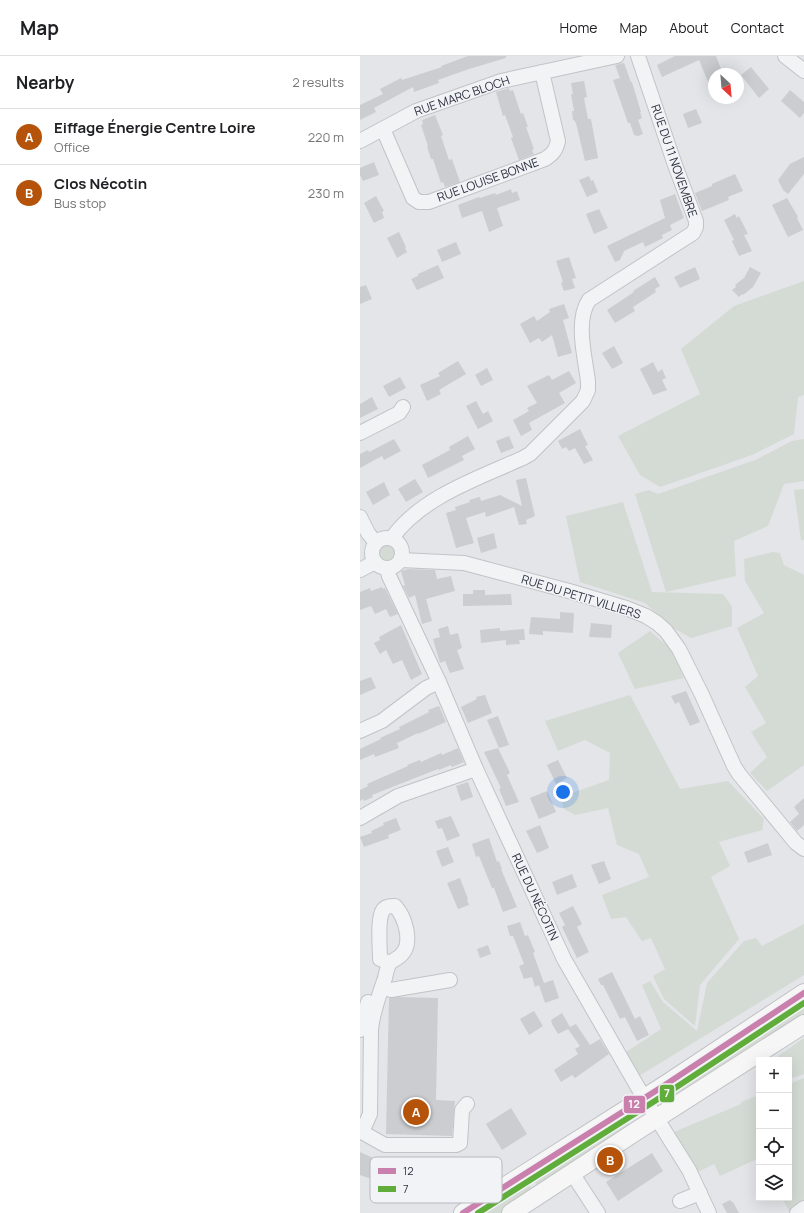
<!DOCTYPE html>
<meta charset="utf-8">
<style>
:root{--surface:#fff;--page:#f2f2f2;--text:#202124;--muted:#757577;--line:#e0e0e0;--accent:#b45309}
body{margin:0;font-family:Manrope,sans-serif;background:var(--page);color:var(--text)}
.controls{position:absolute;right:12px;bottom:12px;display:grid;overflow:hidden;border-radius:0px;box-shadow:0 4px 16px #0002}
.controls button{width:36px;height:36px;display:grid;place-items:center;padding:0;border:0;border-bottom:1px solid var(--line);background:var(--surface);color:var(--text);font:20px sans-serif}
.compass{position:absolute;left:348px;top:12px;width:36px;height:36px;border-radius:50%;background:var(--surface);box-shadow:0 4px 16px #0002;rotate:154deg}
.you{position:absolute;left:203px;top:736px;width:14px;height:14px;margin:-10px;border:3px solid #fff;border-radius:50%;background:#1a73e8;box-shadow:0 0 0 6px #1a73e833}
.badge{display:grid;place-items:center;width:26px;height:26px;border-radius:50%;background:var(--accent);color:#fff;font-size:13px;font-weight:700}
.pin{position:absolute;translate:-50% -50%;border:2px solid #fff;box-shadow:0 1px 4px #0006}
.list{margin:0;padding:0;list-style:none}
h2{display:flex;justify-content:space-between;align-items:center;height:52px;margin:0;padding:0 16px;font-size:17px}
h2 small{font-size:13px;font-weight:400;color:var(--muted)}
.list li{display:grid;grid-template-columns:26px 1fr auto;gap:12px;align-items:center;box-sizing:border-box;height:56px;padding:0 16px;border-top:1px solid var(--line)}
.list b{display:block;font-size:15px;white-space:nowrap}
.list p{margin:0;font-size:13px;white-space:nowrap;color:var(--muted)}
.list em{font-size:13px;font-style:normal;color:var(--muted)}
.icon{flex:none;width:22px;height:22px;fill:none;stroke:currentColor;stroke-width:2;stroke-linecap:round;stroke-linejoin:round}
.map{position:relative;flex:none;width:444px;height:1157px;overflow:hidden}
header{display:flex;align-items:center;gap:24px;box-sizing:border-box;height:56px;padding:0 20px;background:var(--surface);border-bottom:1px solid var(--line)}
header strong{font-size:19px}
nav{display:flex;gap:22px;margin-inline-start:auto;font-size:14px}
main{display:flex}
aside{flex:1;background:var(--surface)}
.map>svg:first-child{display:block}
.green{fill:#d4dbd4}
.building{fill:#cccdd0}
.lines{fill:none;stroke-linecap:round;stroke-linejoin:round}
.minor-casing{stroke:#c2c3c6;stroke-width:16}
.major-casing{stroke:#c0c2c5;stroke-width:20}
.minor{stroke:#f2f3f5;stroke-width:14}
.major{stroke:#f6f6f7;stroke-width:18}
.bus-1-casing{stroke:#f2f3f7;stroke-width:9}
.bus-2-casing{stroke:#f2f3f7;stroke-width:9}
.bus-1{stroke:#ca80ad;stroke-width:6}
.bus-2{stroke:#61ad3b;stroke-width:6}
.labels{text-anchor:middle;stroke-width:3;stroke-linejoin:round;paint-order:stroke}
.street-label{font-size:12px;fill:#2c323f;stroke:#f2f3f7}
.key{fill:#f2f3f7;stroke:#b7b9c0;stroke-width:1}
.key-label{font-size:11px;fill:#2c323f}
.line-badge{stroke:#f2f3f7;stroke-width:1.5}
.badge-label{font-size:11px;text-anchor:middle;font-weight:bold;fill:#fff}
</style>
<header>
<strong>Map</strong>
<nav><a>Home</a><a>Map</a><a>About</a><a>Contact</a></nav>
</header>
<main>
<aside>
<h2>Nearby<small>2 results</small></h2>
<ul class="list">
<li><span class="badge">A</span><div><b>Eiffage Énergie Centre Loire</b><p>Office</p></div><em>220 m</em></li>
<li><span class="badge">B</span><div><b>Clos Nécotin</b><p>Bus stop</p></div><em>230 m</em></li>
</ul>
</aside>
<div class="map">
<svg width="444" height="1157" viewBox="0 0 444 1157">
<rect width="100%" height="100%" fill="#e3e5e8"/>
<!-- green -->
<g class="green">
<path d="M 444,225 L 444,339 L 438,341 L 434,378 L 392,399 L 300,431 L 280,419 L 258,380 L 340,338 L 321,293 L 374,250 Z"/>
<path d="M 444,383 L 444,425 L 424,428 L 408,470 L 374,485 L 376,520 L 306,536 L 275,438 L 289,434 L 298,438 L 395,404 L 432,385 Z"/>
<path d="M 444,433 L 444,484 L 441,484 L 434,434 Z"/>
<path d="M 263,446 L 292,536 L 363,538 L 372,551 L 372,570 L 331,582 L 310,570 L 285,547 L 220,526 L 206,460 Z"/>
<circle cx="27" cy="496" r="8"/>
<path d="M 413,496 L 420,497 L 424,509 L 444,519 L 444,709 L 407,735 L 390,717 L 407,701 L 391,676 L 406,667 L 385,631 L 398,620 L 377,572 L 404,557 L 385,525 L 384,503 Z"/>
<path d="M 290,575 L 311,593 L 324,622 L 275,633 L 258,597 Z"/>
<path d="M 270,639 L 320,733 L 368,725 L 404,763 L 402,774 L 359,786 L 370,810 L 351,821 L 379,883 L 340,929 L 335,970 L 304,943 L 293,920 L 305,913 L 291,882 L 282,885 L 266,861 L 251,863 L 242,839 L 289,821 L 279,798 L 257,789 L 248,752 L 215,759 L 204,753 L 200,741 L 249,724 L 250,697 L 225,684 L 198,695 L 185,665 Z"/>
<path d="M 444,868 L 444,919 L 279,1020 L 266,996 L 301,973 L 282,929 L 290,925 L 303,946 L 337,975 L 347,927 L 384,885 L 396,882 L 402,890 Z"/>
<path d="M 444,943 L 444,961 L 318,1043 L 310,1031 Z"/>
<path d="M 444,982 L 444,1018 L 429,1023 L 429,1004 L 419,1004 L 418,1000 Z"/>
<path d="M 444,1022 L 444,1147 L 432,1157 L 430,1157 L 422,1142 L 429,1142 L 429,1028 Z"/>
<path d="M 399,1039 L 399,1102 L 360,1120 L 354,1108 L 338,1116 L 314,1076 L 381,1048 L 381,1046 Z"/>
<path d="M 264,1061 L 272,1072 L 179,1132 L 171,1120 Z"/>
<path d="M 166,1124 L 174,1136 L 141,1157 L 114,1157 Z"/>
</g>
<!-- building -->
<g class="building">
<path d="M 108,0 L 146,0 L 146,2 L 109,13 L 78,24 L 79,27 L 54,36 L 53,31 L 14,52 L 16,56 L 0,64 L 0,49 L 23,38 L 20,33 L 41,22 L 42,24 L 82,11 L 81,10 Z"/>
<path d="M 315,0 L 356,0 L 363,18 L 354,18 L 354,40 L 339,4 L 302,21 L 297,9 Z"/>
<path d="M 264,7 L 271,26 L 272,26 L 281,56 L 280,56 L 282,62 L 278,64 L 283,78 L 278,80 L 274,79 L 270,67 L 268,67 L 253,24 L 260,22 L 255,9 Z"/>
<path d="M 391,11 L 409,33 L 399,42 L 381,19 Z"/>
<path d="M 224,25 L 227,41 L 224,42 L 228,63 L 231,63 L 238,102 L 225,105 L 216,67 L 214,64 L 213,64 L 212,55 L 214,55 L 211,38 L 213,38 L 211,27 Z"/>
<path d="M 149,32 L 150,35 L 153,34 L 161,58 L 163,57 L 168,71 L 166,71 L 174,93 L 172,94 L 174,98 L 159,104 L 151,82 L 153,81 L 145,59 L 143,60 L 136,36 Z"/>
<path d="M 430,34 L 444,46 L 444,57 L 440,62 L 421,45 Z"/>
<path d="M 336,53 L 342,67 L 328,72 L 323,58 Z"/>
<path d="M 75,59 L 83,79 L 81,80 L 89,104 L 92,103 L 100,126 L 85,131 L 83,126 L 81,127 L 73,103 L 71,103 L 67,91 L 68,90 L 61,69 L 63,68 L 62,64 Z"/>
<path d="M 444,101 L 444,118 L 428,138 L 423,134 L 418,124 L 430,108 Z"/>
<path d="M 14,106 L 19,119 L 3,125 L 0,119 L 0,112 Z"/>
<path d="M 375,118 L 383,135 L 368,141 L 369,144 L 342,155 L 335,137 L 352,130 L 352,128 Z"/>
<path d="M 229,120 L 231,125 L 233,124 L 238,136 L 227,141 L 219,124 Z"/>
<path d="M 151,133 L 152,137 L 157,135 L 160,144 L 137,152 L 143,170 L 129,176 L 122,155 L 102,162 L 98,149 L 119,141 L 120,142 L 135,137 L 136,139 Z"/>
<path d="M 315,138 L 324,162 L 310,169 L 312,174 L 302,179 L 303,182 L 285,191 L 283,186 L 264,195 L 260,204 L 255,206 L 247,190 L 305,162 L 300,144 Z"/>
<path d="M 16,140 L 24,155 L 22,156 L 24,162 L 14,167 L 4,147 Z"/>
<path d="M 427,142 L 438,161 L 437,162 L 443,174 L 428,181 L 412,149 Z"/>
<path d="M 239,153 L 248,172 L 234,178 L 226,158 Z"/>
<path d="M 375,158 L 377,162 L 379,160 L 388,178 L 384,179 L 392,195 L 379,200 L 372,185 L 374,184 L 364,164 Z"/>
<path d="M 39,176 L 46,191 L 45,192 L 47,196 L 37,202 L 27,182 Z"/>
<path d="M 96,186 L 101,198 L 82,206 L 77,194 Z"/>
<path d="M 209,201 L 216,222 L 212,223 L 215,232 L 204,235 L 201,227 L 203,226 L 196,205 Z"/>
<path d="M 78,209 L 84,222 L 57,234 L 51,223 L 58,220 L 58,218 Z"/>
<path d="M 335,211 L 340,223 L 320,232 L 314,221 Z"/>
<path d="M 390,211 L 401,217 L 393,231 L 383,239 L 382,238 L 379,241 L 372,234 L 376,231 L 375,229 L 384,222 Z"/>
<path d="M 295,221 L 300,230 L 295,233 L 296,236 L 273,251 L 275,255 L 255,267 L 247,254 L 274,236 L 273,235 Z"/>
<path d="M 6,229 L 12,243 L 0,248 L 0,231 Z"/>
<path d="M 204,248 L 209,262 L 203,264 L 212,297 L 198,301 L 192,279 L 182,286 L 179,282 L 170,287 L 160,268 L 174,260 L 177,265 L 190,256 L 189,253 Z"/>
<path d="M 254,290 L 263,307 L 252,313 L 242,297 Z"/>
<path d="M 98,305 L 106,318 L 79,334 L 81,338 L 67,345 L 60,329 L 80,320 L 78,317 Z"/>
<path d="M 293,306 L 298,316 L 302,313 L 306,322 L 302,324 L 307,334 L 293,339 L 280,313 Z"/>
<path d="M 127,312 L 133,324 L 121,330 L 115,319 Z"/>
<path d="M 209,315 L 216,327 L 199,337 L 205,347 L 169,367 L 172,374 L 161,380 L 153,364 L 169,355 L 167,352 L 177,347 L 167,330 L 189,319 L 192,324 Z"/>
<path d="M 40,321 L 46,332 L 29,341 L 23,330 Z"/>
<path d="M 12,341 L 18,353 L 0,362 L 0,348 Z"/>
<path d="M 116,345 L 123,358 L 128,355 L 133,365 L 118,373 L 106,350 Z"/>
<path d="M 220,373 L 228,389 L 225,390 L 233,404 L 224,408 L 215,392 L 209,395 L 206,391 L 202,393 L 198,385 Z"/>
<path d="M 108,380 L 115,393 L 102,400 L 104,404 L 68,422 L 62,409 L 90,394 L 89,391 Z"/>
<path d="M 149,380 L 154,392 L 141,397 L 136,385 Z"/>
<path d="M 34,383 L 41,395 L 24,404 L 22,400 L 0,412 L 0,398 L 8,394 L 9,396 Z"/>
<path d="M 166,422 L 175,460 L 166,464 L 167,468 L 159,469 L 154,451 L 126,461 L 125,456 L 106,462 L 114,487 L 96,492 L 86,457 L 96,454 L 95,451 L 110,446 L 109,444 L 120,441 L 121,445 L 140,439 L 162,450 L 156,424 Z"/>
<path d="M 55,423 L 63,436 L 46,446 L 38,433 Z"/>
<path d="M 24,426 L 30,439 L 13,449 L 6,436 Z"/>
<path d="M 134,477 L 137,492 L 121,497 L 117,482 Z"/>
<path d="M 48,513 L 75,514 L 77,523 L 91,520 L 95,535 L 66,543 L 72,565 L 62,568 L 55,539 L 49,542 L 43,530 L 45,529 L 41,515 Z"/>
<path d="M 22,531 L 23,533 L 25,532 L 38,558 L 30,561 L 26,553 L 15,558 L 11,550 L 0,554 L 0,536 L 10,532 L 11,535 Z"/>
<path d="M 113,534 L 125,534 L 125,539 L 151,538 L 152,549 L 103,550 L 103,538 L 113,538 Z"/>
<path d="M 200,556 L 214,557 L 213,577 L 183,575 L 183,579 L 169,578 L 171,561 L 200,563 Z"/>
<path d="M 231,567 L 252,569 L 251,582 L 229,581 Z"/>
<path d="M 41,569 L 62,618 L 51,624 L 42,604 L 33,608 L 26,594 L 20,598 L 14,587 L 20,584 L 19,581 Z"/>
<path d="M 88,570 L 90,579 L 98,577 L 102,592 L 97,594 L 104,613 L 90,617 L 85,605 L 80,607 L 73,583 L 80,581 L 78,573 Z"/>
<path d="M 140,572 L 140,575 L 164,573 L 165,584 L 159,584 L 160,588 L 146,589 L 146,584 L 121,587 L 120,574 Z"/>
<path d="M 11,621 L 16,632 L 0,639 L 0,625 Z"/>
<path d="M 326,635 L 340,666 L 330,670 L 319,646 L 315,648 L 311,640 Z"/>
<path d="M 125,639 L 132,657 L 108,667 L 101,651 L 117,643 L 116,641 Z"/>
<path d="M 79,650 L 86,666 L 58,678 L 58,677 L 37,687 L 39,692 L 15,701 L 14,698 L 0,704 L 0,693 L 21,683 L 20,682 L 40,673 L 39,671 L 69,656 L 68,654 Z"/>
<path d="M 138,660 L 149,689 L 139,692 L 127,664 Z"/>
<path d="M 98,692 L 104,706 L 92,711 L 91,709 L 79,714 L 78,713 L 12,739 L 13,741 L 4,745 L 3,743 L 0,745 L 0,734 L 8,730 L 7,728 L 48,710 L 47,709 L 60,704 L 61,706 L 81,697 L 82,699 Z"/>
<path d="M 138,692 L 150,717 L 147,719 L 159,746 L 146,750 L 139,733 L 141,732 L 124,696 Z"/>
<path d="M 198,704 L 207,722 L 196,728 L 187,709 Z"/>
<path d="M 108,726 L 113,741 L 101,745 L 96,730 Z"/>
<path d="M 187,735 L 196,756 L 179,763 L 170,742 Z"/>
<path d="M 444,742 L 444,769 L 437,775 L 430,766 L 439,758 L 434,751 Z"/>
<path d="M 91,760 L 100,780 L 87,785 L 82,772 L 78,773 L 75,765 Z"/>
<path d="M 36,762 L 41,774 L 28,779 L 29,782 L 4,791 L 0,781 L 12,777 L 11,775 L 24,769 L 23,767 Z"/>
<path d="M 180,769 L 189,792 L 177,797 L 166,775 Z"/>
<path d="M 129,782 L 137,806 L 139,805 L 142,813 L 141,813 L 157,851 L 143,856 L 134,832 L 132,832 L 119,800 L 116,801 L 112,788 Z"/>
<path d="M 408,787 L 412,799 L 388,807 L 384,796 Z"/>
<path d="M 88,791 L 94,806 L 82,811 L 76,795 Z"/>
<path d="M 244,805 L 251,823 L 239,828 L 231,809 Z"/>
<path d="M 212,818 L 217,831 L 197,839 L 192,826 Z"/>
<path d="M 100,822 L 108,843 L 107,844 L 109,849 L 98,853 L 87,827 Z"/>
<path d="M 213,850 L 222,868 L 217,871 L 229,896 L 217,902 L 202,871 L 205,869 L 199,857 Z"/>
<path d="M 160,866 L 165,880 L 168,879 L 175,896 L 173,897 L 184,927 L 193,924 L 199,942 L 185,947 L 179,929 L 175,931 L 172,921 L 164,923 L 159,910 L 164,908 L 153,880 L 150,880 L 147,870 Z"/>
<path d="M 128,889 L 131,898 L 120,902 L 117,893 Z"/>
<path d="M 252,916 L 275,963 L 280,960 L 289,979 L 277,985 L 265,961 L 260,963 L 243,929 L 241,929 L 238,923 Z"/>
<path d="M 38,941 L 78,942 L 76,1044 L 95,1045 L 92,1080 L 26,1078 L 29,942 Z"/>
<path d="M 174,955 L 183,970 L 169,979 L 160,963 Z"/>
<path d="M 202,957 L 210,971 L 216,968 L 230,989 L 240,983 L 249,998 L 215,1022 L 212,1019 L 201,1026 L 194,1014 L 218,998 L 215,993 L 220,990 L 208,973 L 198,978 L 192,968 L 191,964 Z"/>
<path d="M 151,1052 L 167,1078 L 142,1094 L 126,1068 Z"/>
<path d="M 0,1096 L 20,1105 L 93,1106 L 93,1127 L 64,1126 L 64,1129 L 52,1129 L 52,1126 L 17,1125 L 0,1119 Z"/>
<path d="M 292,1097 L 303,1115 L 258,1145 L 246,1126 Z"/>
<path d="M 370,1144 L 372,1146 L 373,1146 L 379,1157 L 367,1157 L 362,1148 Z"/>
</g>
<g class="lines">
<defs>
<g id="minor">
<path d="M 425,0 L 444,15"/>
<path d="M 23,73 L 53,142 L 59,146 L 69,146 L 185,103 C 193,98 196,94 198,85 L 182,16"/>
<path d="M 0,85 L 56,55 L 141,25 L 257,0"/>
<path d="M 0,377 L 39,357 L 43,351"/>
<path d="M 0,461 L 8,477 L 16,487"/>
<circle cx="27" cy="497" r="15"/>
<path d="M 32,482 C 61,441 119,422 163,402 L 170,398 L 223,345 L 228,334 L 228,325 C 225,301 215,265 229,244 L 333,177 L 336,171 L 336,165 L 315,109 L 278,0"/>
<path d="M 41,504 L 104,507 L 209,535 L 266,552 L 286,560 L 297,567 L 306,575 L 319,593 L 342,639 L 374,710 L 379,718 L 436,787 L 444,793"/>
<path d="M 27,512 L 29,520 L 79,626 L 116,713 L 204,903 L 284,1042 L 329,1114 L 349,1157"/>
<path d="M 0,514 L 15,506"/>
<path d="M 0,675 L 22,665 L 66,632 L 79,626"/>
<path d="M 0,762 L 38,740 L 116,713"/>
<path d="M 22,932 L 31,934 L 90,924"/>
<path d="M 0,974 L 8,946"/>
<path d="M 0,1075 L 25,1089 L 96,1089 L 100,1087 L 102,1054 L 107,1048"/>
<path d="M 2,1076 L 10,1058 L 11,973 C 13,955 19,939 25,922 C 26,918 27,911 30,907 C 33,904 39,902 42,898 C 53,886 45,861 35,850 C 30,850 26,850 23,854 C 17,863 20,892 20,903 L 30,907"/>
<path d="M 212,1117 L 238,1157"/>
<path d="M 320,1145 L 340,1137"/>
<path d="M 437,1157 L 444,1152"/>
</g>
<g id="major">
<path d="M 103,1157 L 305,1029 L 444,937"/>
<path d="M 151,1157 L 278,1074 L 444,968"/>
</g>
</defs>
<!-- minor casing -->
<use href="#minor" class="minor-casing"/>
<!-- major casing -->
<use href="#major" class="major-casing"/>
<!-- minor -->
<use href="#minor" class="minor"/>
<!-- major -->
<use href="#major" class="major"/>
<defs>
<path id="bus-1" d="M 103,1157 L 305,1029 L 444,937"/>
<path id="bus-2" d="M 118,1157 L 309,1036 L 444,947"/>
</defs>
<!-- bus-1 casing -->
<use href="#bus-1" class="bus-1-casing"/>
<!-- bus-2 casing -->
<use href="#bus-2" class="bus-2-casing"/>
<!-- bus-1 -->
<use href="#bus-1" class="bus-1"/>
<!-- bus-2 -->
<use href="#bus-2" class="bus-2"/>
</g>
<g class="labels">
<!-- street labels -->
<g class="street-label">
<text transform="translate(102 40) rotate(-19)" y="4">RUE MARC BLOCH</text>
<text transform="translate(314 105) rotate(71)" y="4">RUE DU 11 NOVEMBRE</text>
<text transform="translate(128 124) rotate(-20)" y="4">RUE LOUISE BONNE</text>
<text transform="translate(221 541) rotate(17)" y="4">RUE DU PETIT VILLIERS</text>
<text transform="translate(175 841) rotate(65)" y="4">RUE DU NÉCOTIN</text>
</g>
</g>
<!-- legend -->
<rect x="10" y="1101" width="132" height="46" rx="6" class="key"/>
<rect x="18" y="1112" width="18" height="6" fill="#ca80ad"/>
<rect x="18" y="1130" width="18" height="6" fill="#61ad3b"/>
<g class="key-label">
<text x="43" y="1119">12</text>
<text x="43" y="1137">7</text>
</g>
<g class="line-badge">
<rect x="299" y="1028" width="16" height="19" rx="4" fill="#61ad3b"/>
<rect x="263" y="1039" width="23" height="19" rx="4" fill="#ca80ad"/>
</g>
<g class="badge-label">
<text x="307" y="1041">7</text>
<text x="274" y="1052">12</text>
</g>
</svg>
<div class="controls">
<button>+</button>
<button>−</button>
<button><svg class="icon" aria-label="locate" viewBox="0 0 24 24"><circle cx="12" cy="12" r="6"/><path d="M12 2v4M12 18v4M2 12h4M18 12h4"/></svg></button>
<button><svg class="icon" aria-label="layers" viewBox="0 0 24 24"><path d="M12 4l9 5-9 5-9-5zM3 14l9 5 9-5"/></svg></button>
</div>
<svg class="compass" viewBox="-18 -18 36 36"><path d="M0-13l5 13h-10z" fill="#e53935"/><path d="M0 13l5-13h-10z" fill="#757577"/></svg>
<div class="you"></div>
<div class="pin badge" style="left:56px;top:1056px">A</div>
<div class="pin badge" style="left:250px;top:1104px">B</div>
</div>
</main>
